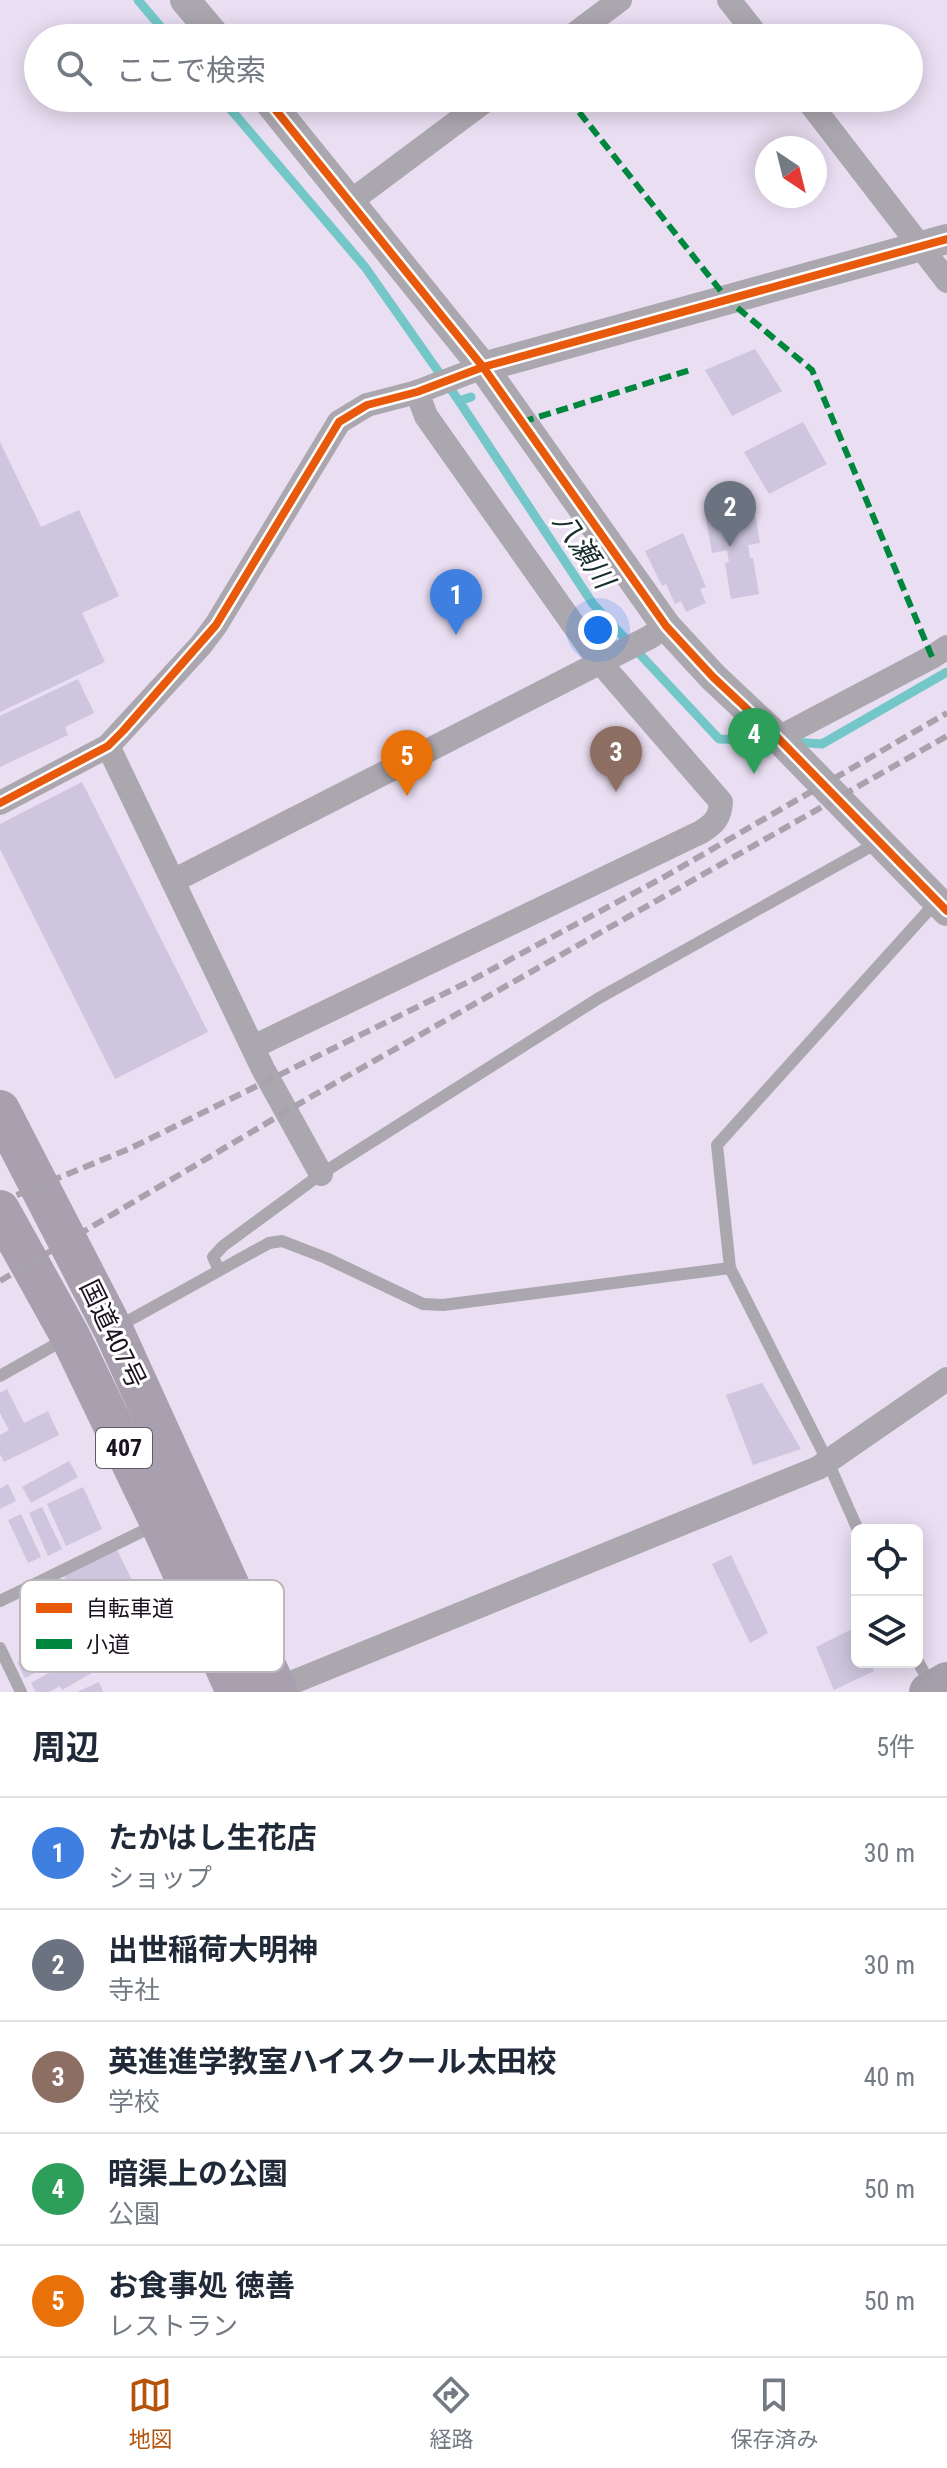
<!DOCTYPE html>
<html lang="ja">
<meta charset="utf-8">
<style>
:root{--surface:#fff;--page:#f2f2f3;--text:#1f2937;--muted:#747a83;--line:#e0e1e3;--accent:#b45309}
body{margin:0;font-family:"Roboto Condensed","Noto Sans JP",sans-serif;background:var(--page);color:var(--text)}
.controls{position:absolute;right:24px;bottom:24px;display:grid;overflow:hidden;border-radius:12px;box-shadow:0 4px 20px #0003}
.controls button{width:72px;height:72px;display:grid;place-items:center;padding:0;border:0;border-bottom:2px solid var(--line);background:var(--surface);color:var(--text);font:40px sans-serif}
.compass{position:absolute;left:755px;top:136px;width:72px;height:72px;border-radius:50%;background:var(--surface);box-shadow:0 4px 20px #0003;rotate:145deg}
.you{position:absolute;left:598px;top:630px;width:28px;height:28px;margin:-20px;border:6px solid #fff;border-radius:50%;background:#1a73e8;box-shadow:0 0 0 12px #1a73e833}
.badge{display:grid;place-items:center;width:52px;height:52px;border-radius:50%;background:var(--accent);color:#fff;font-size:26px;font-weight:700}
.pin{position:absolute;translate:-50% -66px;filter:drop-shadow(0 2px 4px #0008)}
.pin::after{content:'';position:absolute;top:42px;width:28px;height:24px;background:inherit;clip-path:polygon(0 0,100% 0,50% 100%)}
.list{margin:0;padding:0;list-style:none}
h2{display:flex;justify-content:space-between;align-items:center;height:104px;margin:0;padding:0 32px;font-size:34px}
h2 small{font-size:26px;font-weight:400;color:var(--muted)}
.list li{display:grid;grid-template-columns:52px 1fr auto;gap:24px;align-items:center;box-sizing:border-box;height:112px;padding:0 32px;border-top:2px solid var(--line)}
.list b{display:block;font-size:30px;white-space:nowrap}
.list p{margin:0;font-size:26px;white-space:nowrap;color:var(--muted)}
.list em{font-size:26px;font-style:normal;color:var(--muted)}
.icon{flex:none;width:44px;height:44px;fill:none;stroke:currentColor;stroke-width:2;stroke-linecap:round;stroke-linejoin:round}
.map{position:relative;flex:none;width:947px;height:1692px;overflow:hidden}
.search{position:absolute;background:var(--surface);box-shadow:0 4px 20px #0003;left:24px;right:24px;top:24px;height:88px;display:flex;align-items:center;gap:20px;box-sizing:border-box;padding:0 28px;border-radius:44px;color:var(--muted);font-size:30px}
.sheet{height:664px;background:var(--surface)}
nav{display:flex;justify-content:space-around;align-items:center;box-sizing:border-box;height:112px;border-top:2px solid var(--line);background:var(--surface);font-size:22px;color:var(--muted)}
nav a{display:grid;justify-items:center;gap:4px}
nav .on{color:var(--accent)}
.map>svg:first-child{display:block}
.lines{fill:none;stroke-linecap:round;stroke-linejoin:round}
.stream{stroke:#74c7c8;stroke-width:9}
.building{fill:#cdc6de}
.service{stroke:#aba7af;stroke-width:12}
.minor{stroke:#aba7af;stroke-width:24}
.tertiary{stroke:#aba7af;stroke-width:30}
.primary{stroke:#a59fab;stroke-width:38}
.trunk{stroke:#a8a0ae;stroke-width:40}
.rail{stroke:#a8a2ad;stroke-width:6;stroke-dasharray:12 6;stroke-linecap:butt}
.quiet{stroke:#00873e;stroke-width:6;stroke-dasharray:12 6;stroke-linecap:butt}
.cycleway-casing{stroke:#fff;stroke-width:13}
.cycleway{stroke:#e8590c;stroke-width:8}
.labels{text-anchor:middle;stroke-width:6;stroke-linejoin:round;paint-order:stroke}
.shield{fill:#fff;stroke:#605a64;stroke-width:2}
.shield-label{font-size:24px;font-weight:bold;fill:#1c1322}
.street-label{font-size:26px;fill:#1c1322;stroke:#fff}
.water-label{font-size:28px;font-style:italic;fill:#192f2d;stroke:#fff}
.key{fill:#fff;stroke:#bbb8bd;stroke-width:2}
.key-label{font-size:22px;fill:#1c1322}
</style>
<div class="map">
<svg width="947" height="1692" viewBox="0 0 947 1692">
<rect width="100%" height="100%" fill="#e9def2"/>
<g class="lines">
<!-- stream -->
<g class="stream">
<path d="M 138,0 L 170,38"/>
<path d="M 221,98 L 365,267 L 459,401 L 471,397"/>
<path d="M 459,401 L 593,604 L 719,739 L 771,741"/>
<path d="M 793,742 L 822,744 L 947,672"/>
</g>
</g>
<!-- building -->
<g class="building">
<path d="M 755,349 L 782,391 L 732,416 L 705,370 Z"/>
<path d="M 803,422 L 827,464 L 769,494 L 744,452 Z"/>
<path d="M 0,442 L 41,527 L 79,510 L 119,596 L 82,613 L 105,662 L 0,712 Z"/>
<path d="M 739,501 L 740,505 L 753,503 L 760,543 L 748,545 L 750,558 L 753,558 L 759,594 L 731,599 L 725,563 L 729,562 L 727,550 L 712,553 L 705,513 L 716,511 L 715,505 Z"/>
<path d="M 683,533 L 706,587 L 700,589 L 706,603 L 686,612 L 681,601 L 675,604 L 666,584 L 662,586 L 645,551 Z"/>
<path d="M 78,679 L 94,713 L 65,727 L 68,735 L 0,767 L 0,716 Z"/>
<path d="M 82,782 L 208,1032 L 115,1079 L 0,849 L 0,824 Z"/>
<path d="M 762,1383 L 801,1449 L 753,1465 L 726,1395 Z"/>
<path d="M 7,1389 L 24,1423 L 48,1411 L 59,1435 L 4,1462 L 0,1454 L 0,1435 L 9,1430 L 0,1413 L 0,1393 Z"/>
<path d="M 69,1461 L 78,1477 L 31,1503 L 22,1487 Z"/>
<path d="M 8,1484 L 16,1501 L 0,1509 L 0,1489 Z"/>
<path d="M 83,1487 L 102,1529 L 66,1546 L 47,1504 Z"/>
<path d="M 42,1507 L 62,1549 L 48,1556 L 29,1513 Z"/>
<path d="M 21,1514 L 41,1557 L 28,1563 L 8,1520 Z"/>
<path d="M 116,1548 L 140,1596 L 91,1621 L 83,1606 L 72,1612 L 64,1596 L 78,1589 L 73,1581 L 66,1580 L 63,1574 Z"/>
<path d="M 731,1555 L 768,1633 L 750,1643 L 712,1564 Z"/>
<path d="M 852,1629 L 857,1638 L 857,1662 L 869,1662 L 874,1671 L 834,1690 L 816,1647 Z"/>
<path d="M 76,1632 L 84,1648 L 25,1678 L 17,1662 Z"/>
<path d="M 86,1652 L 97,1670 L 62,1690 L 60,1686 L 49,1692 L 36,1692 L 31,1683 Z"/>
<path d="M 99,1682 L 103,1692 L 77,1692 Z"/>
</g>
<g class="lines">
<!-- service -->
<g class="service">
<path d="M 219,1270 L 213,1257 L 223,1246 L 321,1174 L 599,998 L 877,843"/>
<path d="M 119,1326 L 269,1243 L 282,1241 L 326,1258 L 423,1304 L 443,1305 L 730,1268"/>
<path d="M 0,1376 L 67,1338"/>
<path d="M 858,1530 L 828,1462 L 730,1268 L 717,1145 L 937,901"/>
<path d="M 0,1601 L 155,1525"/>
<path d="M 0,1648 L 21,1692"/>
<path d="M 917,1660 L 932,1687"/>
</g>
<!-- minor -->
<g class="minor">
<path d="M 729,0 L 759,38"/>
<path d="M 569,38 L 620,0"/>
<path d="M 806,98 L 947,281"/>
<path d="M 351,201 L 489,98"/>
<path d="M 778,738 L 932,657 L 947,647"/>
<path d="M 108,746 L 263,1069 L 321,1174"/>
<path d="M 0,803 L 108,746 L 201,645 L 216,625 L 339,422 L 367,405 L 417,392 L 483,367"/>
<path d="M 173,881 L 650,637 L 666,626"/>
<path d="M 253,1047 L 701,832 C 714,824 720,818 721,802 L 599,661 L 426,416 L 417,392"/>
<path d="M 276,1689 L 818,1468 L 947,1379"/>
</g>
<!-- tertiary -->
<g class="tertiary">
<path d="M 185,0 L 217,38"/>
<path d="M 266,98 L 483,367 L 666,626 L 713,677 L 778,738 L 947,911"/>
<path d="M 483,367 L 947,239"/>
</g>
<!-- primary -->
<path class="primary" d="M 928,1692 L 947,1681"/>
<!-- trunk -->
<g class="trunk">
<path d="M 0,1110 L 113,1329 L 278,1692"/>
<path d="M 0,1210 L 70,1336 L 160,1523 L 236,1692"/>
</g>
<!-- rail -->
<g class="rail">
<path d="M 0,1202 L 131,1148 L 472,980 L 664,877 L 947,713"/>
<path d="M 0,1281 L 314,1095 L 947,736"/>
</g>
<!-- quiet -->
<g class="quiet">
<path d="M 568,98 L 728,300 L 812,370 L 932,657"/>
<path d="M 522,422 L 690,370"/>
</g>
<defs>
<g id="cycleway">
<path d="M 266,98 L 483,367 L 666,626 L 713,677 L 778,738 L 947,911"/>
<path d="M 0,803 L 108,746 L 123,731 L 216,625 L 339,422 L 367,405 L 417,392 L 483,367 L 947,239"/>
</g>
</defs>
<!-- cycleway casing -->
<use href="#cycleway" class="cycleway-casing"/>
<!-- cycleway -->
<use href="#cycleway" class="cycleway"/>
</g>
<g class="labels">
<!-- shield labels -->
<rect class="shield" x="96" y="1428" width="56" height="40" rx="6"/>
<g class="shield-label">
<text x="124" y="1456">407</text>
</g>
<!-- street labels -->
<g class="street-label">
<text transform="translate(113 1334) rotate(64)" y="9">国道407号</text>
</g>
<!-- water labels -->
<g class="water-label">
<text transform="translate(584 550) rotate(56)" y="10">八瀬川</text>
</g>
</g>
<!-- legend -->
<rect x="20" y="1580" width="264" height="92" rx="12" class="key"/>
<rect x="36" y="1603" width="36" height="10" fill="#e8590c"/>
<rect x="36" y="1639" width="36" height="10" fill="#00873e"/>
<g class="key-label">
<text x="86" y="1616">自転車道</text>
<text x="86" y="1652">小道</text>
</g>
</svg>
<div class="controls">
<button><svg class="icon" aria-label="locate" viewBox="0 0 24 24"><circle cx="12" cy="12" r="6"/><path d="M12 2v4M12 18v4M2 12h4M18 12h4"/></svg></button>
<button><svg class="icon" aria-label="layers" viewBox="0 0 24 24"><path d="M12 4l9 5-9 5-9-5zM3 14l9 5 9-5"/></svg></button>
</div>
<svg class="compass" viewBox="-18 -18 36 36"><path d="M0-13l5 13h-10z" fill="#e53935"/><path d="M0 13l5-13h-10z" fill="#747a83"/></svg>
<div class="you"></div>
<div class="pin badge" style="left:456px;top:635px;background:#3f7fe0">1</div>
<div class="pin badge" style="left:730px;top:547px;background:#6b7280">2</div>
<div class="pin badge" style="left:616px;top:792px;background:#8d6e63">3</div>
<div class="pin badge" style="left:754px;top:774px;background:#2e9e5b">4</div>
<div class="pin badge" style="left:407px;top:796px;background:#e8710a">5</div>
<div class="search"><svg class="icon" aria-label="search" viewBox="0 0 24 24"><circle cx="10" cy="10" r="6"/><path d="M15 15l6 6"/></svg>ここで検索</div>
</div>
<section class="sheet">
<h2>周辺<small>5件</small></h2>
<ul class="list">
<li><span class="badge" style="background:#3f7fe0">1</span><div><b>たかはし生花店</b><p>ショップ</p></div><em>30 m</em></li>
<li><span class="badge" style="background:#6b7280">2</span><div><b>出世稲荷大明神</b><p>寺社</p></div><em>30 m</em></li>
<li><span class="badge" style="background:#8d6e63">3</span><div><b>英進進学教室ハイスクール太田校</b><p>学校</p></div><em>40 m</em></li>
<li><span class="badge" style="background:#2e9e5b">4</span><div><b>暗渠上の公園</b><p>公園</p></div><em>50 m</em></li>
<li><span class="badge" style="background:#e8710a">5</span><div><b>お食事処 徳善</b><p>レストラン</p></div><em>50 m</em></li>
</ul>
</section>
<nav>
<a class="on"><svg class="icon" aria-label="map" viewBox="0 0 24 24"><path d="M3 6l6-2 6 2 6-2v14l-6 2-6-2-6 2zM9 4v14M15 6v14"/></svg>地図</a>
<a><svg class="icon" aria-label="directions" viewBox="0 0 24 24"><path d="M12 3l9 9-9 9-9-9zM9 14v-3h6M13 9l2 2-2 2"/></svg>経路</a>
<a><svg class="icon" aria-label="saved" viewBox="0 0 24 24"><path d="M7 4h10v16l-5-4-5 4z"/></svg>保存済み</a>
</nav>
